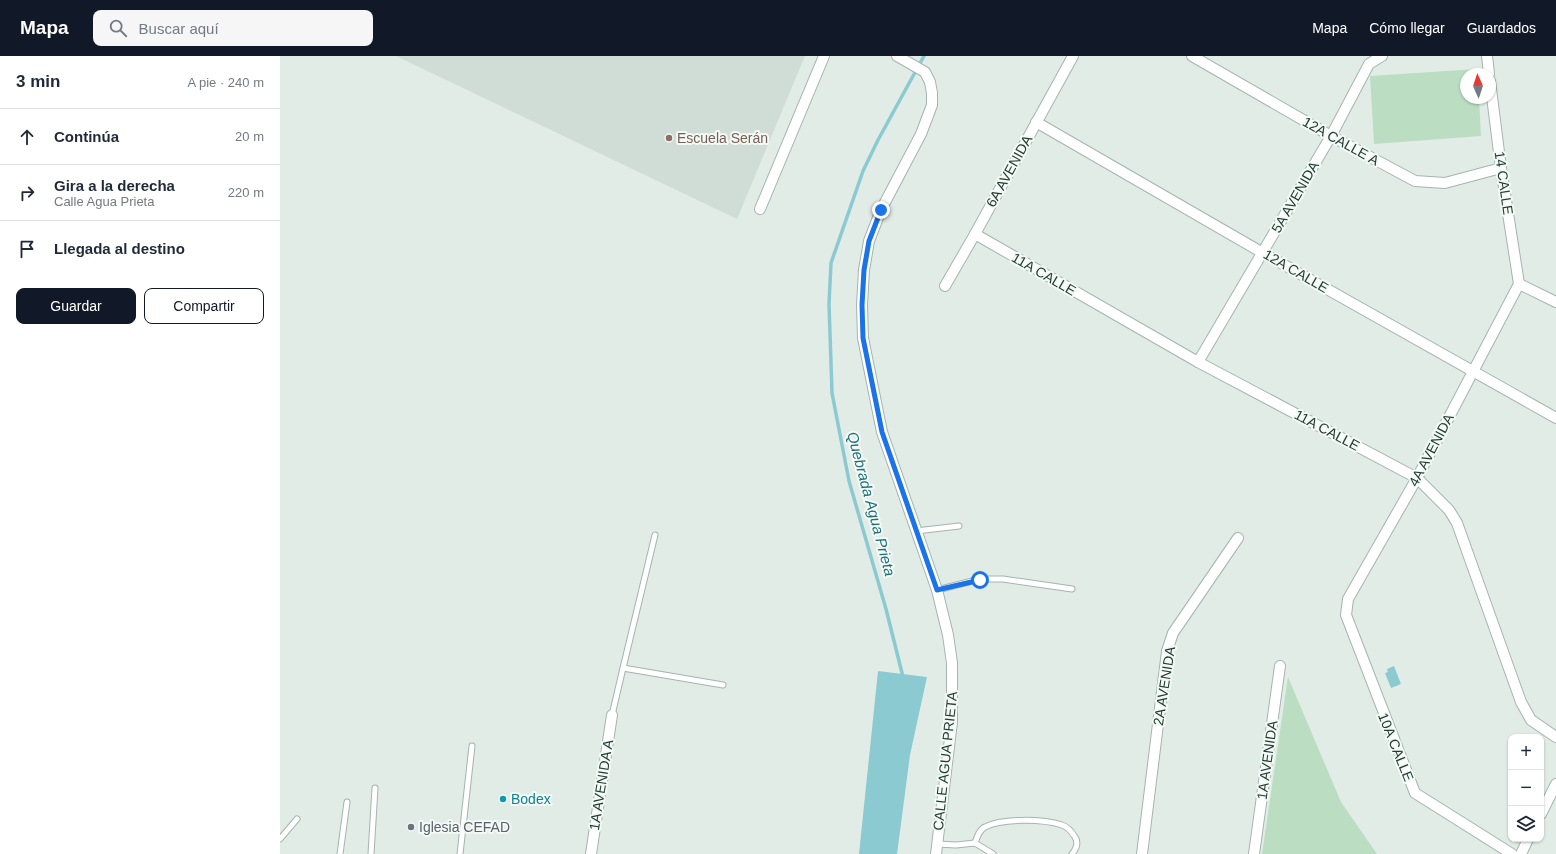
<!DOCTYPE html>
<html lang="es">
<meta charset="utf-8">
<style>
:root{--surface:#fff;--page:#f6f6f7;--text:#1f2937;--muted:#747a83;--line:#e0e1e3;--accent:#111827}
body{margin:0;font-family:Arial,sans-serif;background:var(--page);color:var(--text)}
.controls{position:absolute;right:12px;bottom:12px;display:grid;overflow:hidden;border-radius:8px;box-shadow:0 1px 3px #0004}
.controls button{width:36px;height:36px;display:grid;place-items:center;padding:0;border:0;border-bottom:1px solid var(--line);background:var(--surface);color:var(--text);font:20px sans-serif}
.compass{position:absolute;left:1180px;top:12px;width:36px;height:36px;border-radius:50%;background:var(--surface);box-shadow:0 1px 3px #0004;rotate:357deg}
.stop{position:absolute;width:12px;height:12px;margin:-9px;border:3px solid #1a73e8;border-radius:50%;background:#fff}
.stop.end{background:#1a73e8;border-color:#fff;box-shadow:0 1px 4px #0008}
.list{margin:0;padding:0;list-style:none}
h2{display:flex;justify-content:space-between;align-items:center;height:52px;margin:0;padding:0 16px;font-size:17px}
h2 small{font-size:13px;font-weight:400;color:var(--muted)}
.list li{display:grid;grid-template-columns:26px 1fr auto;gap:12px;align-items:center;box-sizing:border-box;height:56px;padding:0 16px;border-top:1px solid var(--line)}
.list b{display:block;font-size:15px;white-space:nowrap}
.list p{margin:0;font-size:13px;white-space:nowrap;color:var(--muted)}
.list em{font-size:13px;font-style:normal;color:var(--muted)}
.actions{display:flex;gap:8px;padding:12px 16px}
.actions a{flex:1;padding:9px 0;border:1px solid var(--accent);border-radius:8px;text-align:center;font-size:14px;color:var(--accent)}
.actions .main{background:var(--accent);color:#fff}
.icon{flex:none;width:22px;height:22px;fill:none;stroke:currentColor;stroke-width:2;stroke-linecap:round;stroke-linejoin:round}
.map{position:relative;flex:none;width:1276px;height:798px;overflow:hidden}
header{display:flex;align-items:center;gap:24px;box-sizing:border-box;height:56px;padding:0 20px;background:var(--accent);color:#fff}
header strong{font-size:19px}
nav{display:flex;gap:22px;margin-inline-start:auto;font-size:14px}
.search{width:280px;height:36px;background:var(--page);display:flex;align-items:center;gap:10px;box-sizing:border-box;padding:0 14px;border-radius:8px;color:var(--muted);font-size:15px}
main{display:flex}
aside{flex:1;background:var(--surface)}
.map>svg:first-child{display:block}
.built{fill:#d0dcd6}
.green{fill:#bbddc2}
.water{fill:#8bcad1}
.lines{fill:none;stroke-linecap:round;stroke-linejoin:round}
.stream{stroke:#8bcad1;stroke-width:3.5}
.lane-casing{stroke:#a5b4ae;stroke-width:7}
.street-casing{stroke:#a5b4ae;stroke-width:12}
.lane{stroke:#fff;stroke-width:5}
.street{stroke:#fff;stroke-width:10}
.route{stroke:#1a73e8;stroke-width:5}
.education-dot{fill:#8d6e63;stroke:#f3f9f5;stroke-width:1.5}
.culture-dot{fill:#0f9aa8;stroke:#f3f9f5;stroke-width:1.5}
.worship-dot{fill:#6b7280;stroke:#f3f9f5;stroke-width:1.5}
.labels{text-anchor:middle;stroke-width:4;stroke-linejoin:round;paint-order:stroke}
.education-label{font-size:14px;fill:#785e54;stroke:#f3f9f5;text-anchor:start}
.street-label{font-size:14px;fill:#223d34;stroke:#f3f9f5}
.culture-label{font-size:14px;fill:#0d838f;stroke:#f3f9f5;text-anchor:start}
.worship-label{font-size:14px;fill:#5b616d;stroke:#f3f9f5;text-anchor:start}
.water-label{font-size:15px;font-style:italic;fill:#1d6f79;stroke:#f3f9f5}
</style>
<header>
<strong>Mapa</strong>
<div class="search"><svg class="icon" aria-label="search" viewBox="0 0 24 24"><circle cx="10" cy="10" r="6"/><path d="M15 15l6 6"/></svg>Buscar aquí</div>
<nav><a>Mapa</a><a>Cómo llegar</a><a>Guardados</a></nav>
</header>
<main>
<aside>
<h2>3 min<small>A pie · 240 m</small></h2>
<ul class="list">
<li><svg class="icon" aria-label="ahead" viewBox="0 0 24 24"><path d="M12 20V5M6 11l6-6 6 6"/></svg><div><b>Continúa</b></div><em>20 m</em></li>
<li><svg class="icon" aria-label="right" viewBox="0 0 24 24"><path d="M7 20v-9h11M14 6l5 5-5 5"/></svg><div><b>Gira a la derecha</b><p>Calle Agua Prieta</p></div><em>220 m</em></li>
<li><svg class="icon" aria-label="arrive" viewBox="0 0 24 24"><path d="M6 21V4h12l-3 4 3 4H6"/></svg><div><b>Llegada al destino</b></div></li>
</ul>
<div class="actions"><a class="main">Guardar</a><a>Compartir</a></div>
</aside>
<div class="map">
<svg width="1276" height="798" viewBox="0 0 1276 798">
<rect width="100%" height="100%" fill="#e2ece7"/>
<!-- built -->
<path class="built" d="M 116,0 L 525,0 L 457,163 Z"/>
<!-- green -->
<g class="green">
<path d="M 1197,13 L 1197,18 L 1186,18 L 1186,42 L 1199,42 L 1201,80 L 1094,88 L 1090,20 Z"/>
<path d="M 1008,621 L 1061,746 L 1097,798 L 982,798 Z"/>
</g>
<!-- water -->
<g class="water">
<path d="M 1114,610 L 1121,628 L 1111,632 L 1105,617 L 1108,616 L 1107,613 Z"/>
<path d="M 598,615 L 647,621 L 630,699 L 617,798 L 579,798 Z"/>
</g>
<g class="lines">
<!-- stream -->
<path class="stream" d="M 623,621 L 606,553 L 569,425 L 552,337 L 549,248 L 551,207 L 583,115 L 598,84 L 644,0"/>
<defs>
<g id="lane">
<path d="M 636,475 L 679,470"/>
<path d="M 657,534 L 700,523 L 723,523 L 792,533"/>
<path d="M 343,612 L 375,479"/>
<path d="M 332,659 L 343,612 L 443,629"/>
<path d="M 0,783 L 17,763"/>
<path d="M 695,787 C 697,781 699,774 705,771 C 722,762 763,763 782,769 C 788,771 792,776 795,781 C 799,787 796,793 792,798"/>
<path d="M 657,788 L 676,789 L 695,787 L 713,798"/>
<path d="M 60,798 L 67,746"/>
<path d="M 91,798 L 95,732"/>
<path d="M 180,798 L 192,690"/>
</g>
<g id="street">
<path d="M 617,0 L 645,16 L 650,26 L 652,37 L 652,49 L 641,78 L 601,154 L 589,185 L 584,214 L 582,249 L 583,282 L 602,376 L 657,534 L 668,579 L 672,607 L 672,666 L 656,798"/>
<path d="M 912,0 L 1051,80 L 1135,125 L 1165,127 L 1221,112"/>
<path d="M 1207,0 L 1209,18"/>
<path d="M 1210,25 L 1221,112 L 1239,228"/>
<path d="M 756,66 L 983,197 L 1276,362"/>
<path d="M 480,153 L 544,0"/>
<path d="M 695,178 L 918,306 L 1137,422 L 1169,454 L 1177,467 L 1241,646 L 1251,664 L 1276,681"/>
<path d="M 1239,228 L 1276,246"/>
<path d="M 665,230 L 695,178 L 793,0"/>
<path d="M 918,306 L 1051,80 L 1089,8 L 1102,0"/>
<path d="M 1261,758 L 1276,728"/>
<path d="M 311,798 L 332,659"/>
<path d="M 862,798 L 887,595 L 893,577 L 958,482"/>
<path d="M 974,798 L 1000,610"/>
<path d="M 1232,798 L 1135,737 L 1066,559 L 1068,543 L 1137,422 L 1239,228"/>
<path d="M 1241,798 L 1248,783"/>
</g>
</defs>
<!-- lane casing -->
<use href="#lane" class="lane-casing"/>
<!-- street casing -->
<use href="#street" class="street-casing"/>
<!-- lane -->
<use href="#lane" class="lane"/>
<!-- street -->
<use href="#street" class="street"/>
</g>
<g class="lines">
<!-- route -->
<path class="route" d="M 601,154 L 589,185 L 584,214 L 582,249 L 583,282 L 602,376 L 657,534 L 700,524"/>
</g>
<!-- markers -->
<circle class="education-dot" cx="389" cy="82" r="4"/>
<circle class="culture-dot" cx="223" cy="743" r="4"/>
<circle class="worship-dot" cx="131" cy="771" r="4"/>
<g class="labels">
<!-- education labels -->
<g class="education-label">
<text x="397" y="87">Escuela Serán</text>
</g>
<!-- street labels -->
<g class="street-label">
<text transform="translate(1061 85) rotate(29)" y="5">12A CALLE A</text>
<text transform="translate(729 115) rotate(-61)" y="5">6A AVENIDA</text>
<text transform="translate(1224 127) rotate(82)" y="5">14 CALLE</text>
<text transform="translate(1015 141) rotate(-60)" y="5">5A AVENIDA</text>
<text transform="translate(1016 215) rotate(30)" y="5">12A CALLE</text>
<text transform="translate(764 218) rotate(30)" y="5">11A CALLE</text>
<text transform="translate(1047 374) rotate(28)" y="5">11A CALLE</text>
<text transform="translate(1151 394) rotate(-62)" y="5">4A AVENIDA</text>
<text transform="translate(884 630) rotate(-81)" y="5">2A AVENIDA</text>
<text transform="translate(1116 691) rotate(68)" y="5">10A CALLE</text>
<text transform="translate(987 704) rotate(-82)" y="5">1A AVENIDA</text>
<text transform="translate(665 705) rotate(-84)" y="5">CALLE AGUA PRIETA</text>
<text transform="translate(321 729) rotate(-81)" y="5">1A AVENIDA A</text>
</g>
<!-- culture labels -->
<g class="culture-label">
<text x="231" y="748">Bodex</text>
</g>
<!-- worship labels -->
<g class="worship-label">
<text x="139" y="776">Iglesia CEFAD</text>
</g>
<!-- water labels -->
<g class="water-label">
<text transform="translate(591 448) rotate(75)" y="5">Quebrada Agua Prieta</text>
</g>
</g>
</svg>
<div class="controls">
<button>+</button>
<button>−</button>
<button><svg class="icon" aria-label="layers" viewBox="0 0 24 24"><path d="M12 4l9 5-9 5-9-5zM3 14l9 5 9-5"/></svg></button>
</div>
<svg class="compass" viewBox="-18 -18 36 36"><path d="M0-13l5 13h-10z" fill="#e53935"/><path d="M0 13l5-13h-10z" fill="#747a83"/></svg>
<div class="stop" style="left:700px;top:524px"></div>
<div class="stop end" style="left:601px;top:154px"></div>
</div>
</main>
